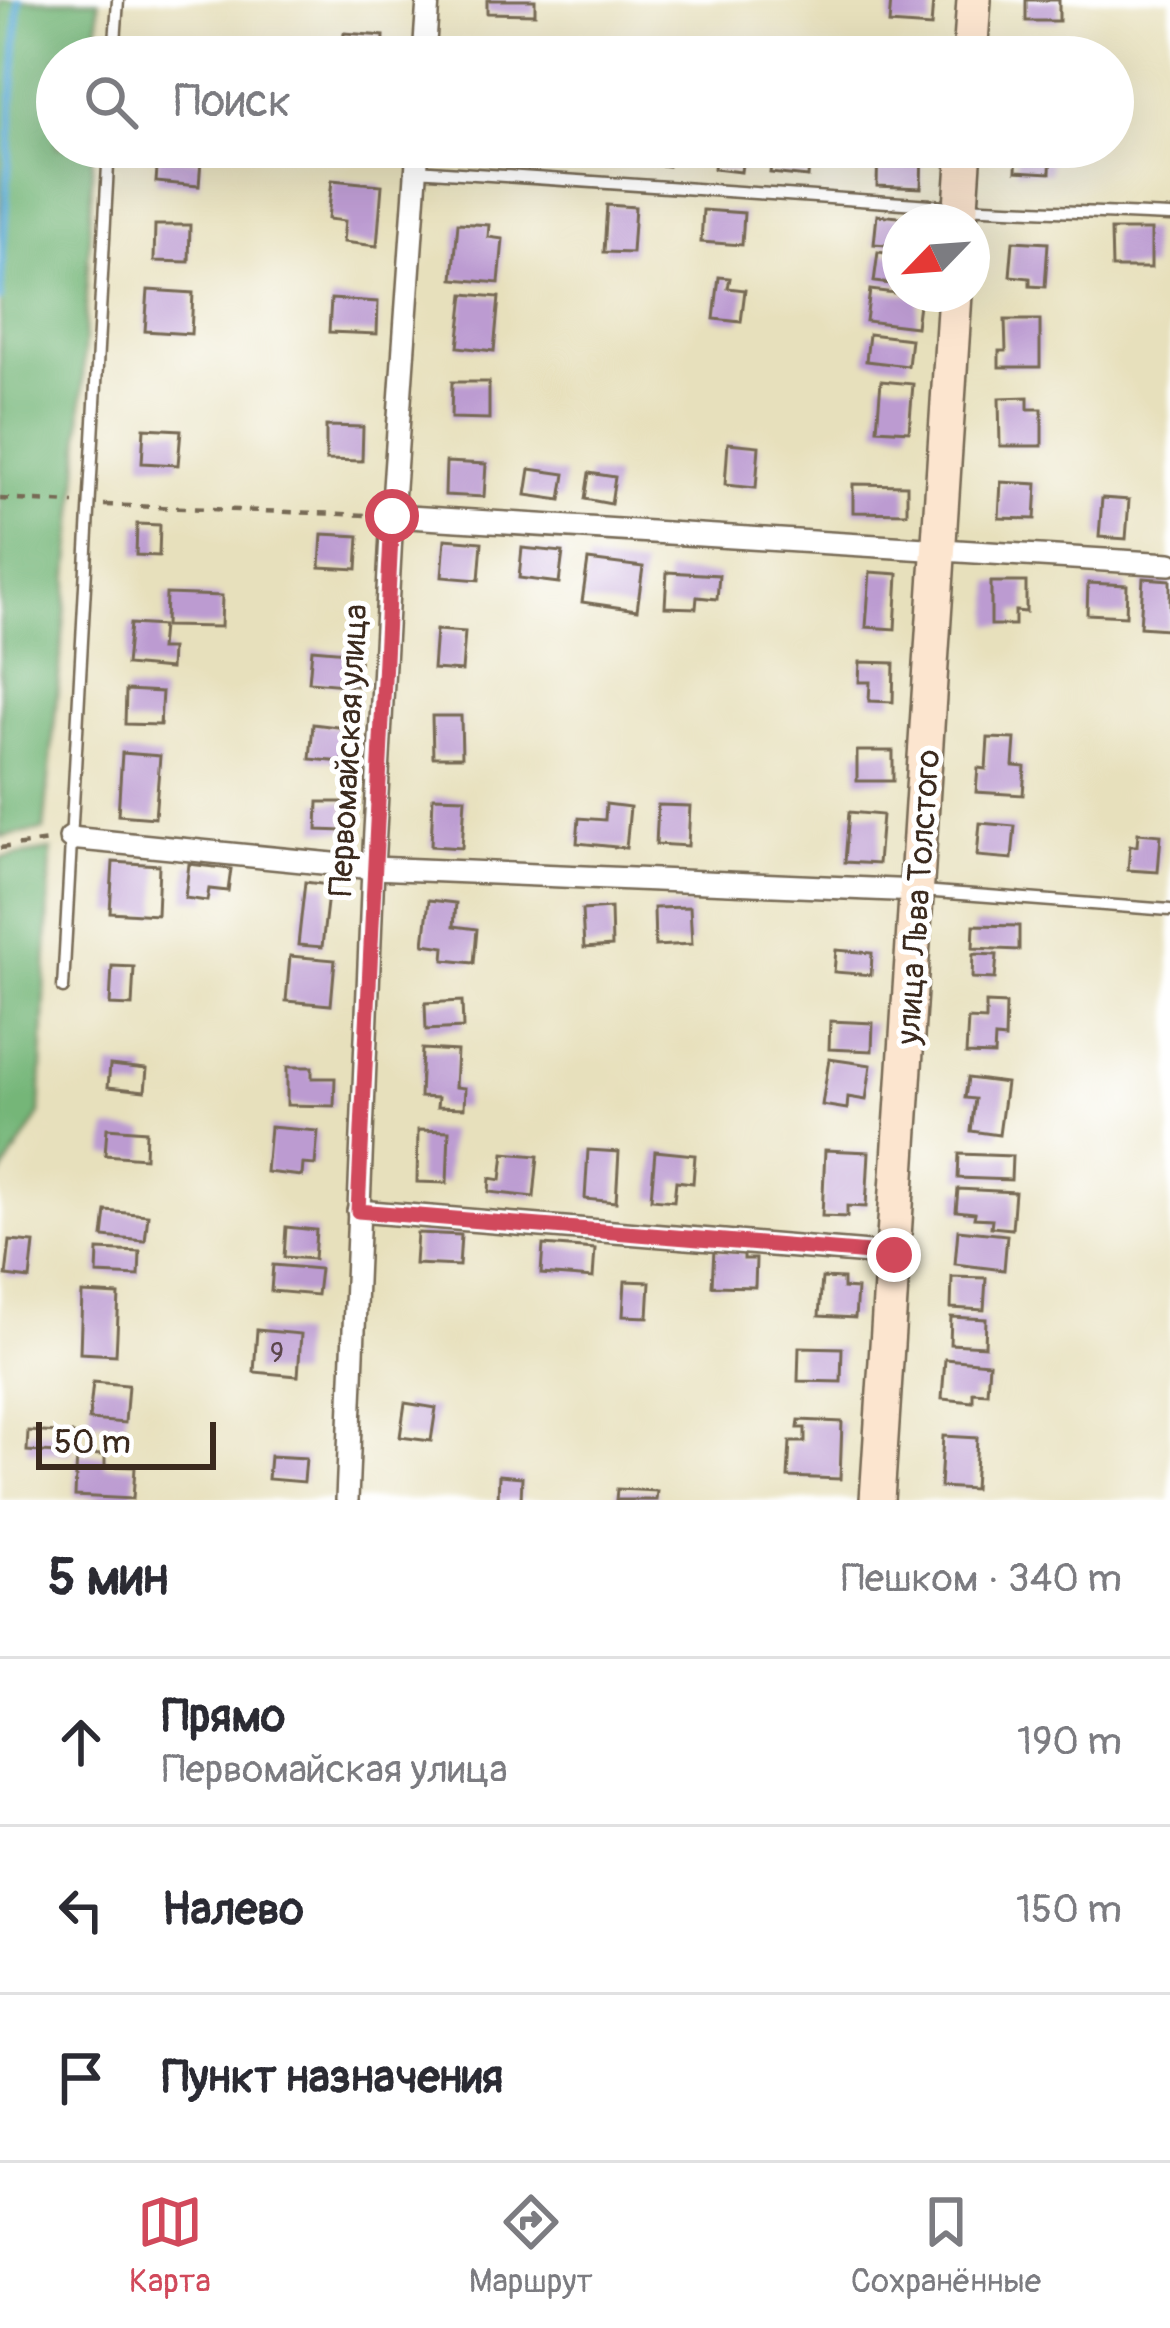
<!DOCTYPE html>
<html lang="ru">
<meta charset="utf-8">
<style>
:root{--surface:#fff;--page:#f2f2f3;--text:#2b2b33;--muted:#7c7c81;--line:#e1e1e2;--accent:#d1495b}
body{margin:0;font-family:Pangolin,sans-serif;background:var(--page);color:var(--text)}
.compass{position:absolute;left:882px;top:204px;width:108px;height:108px;border-radius:50%;background:var(--surface);box-shadow:0 12px 48px #0002;rotate:245deg}
.scale{position:absolute;left:36px;bottom:30px;width:180px;box-sizing:border-box;padding-left:12px;border:6px solid #3b2a1e;border-top:0;font-size:33px;line-height:42px;white-space:nowrap;color:#3b2a1e;-webkit-text-stroke:9px #fff;paint-order:stroke}
.stop{position:absolute;width:36px;height:36px;margin:-27px;border:9px solid #d1495b;border-radius:50%;background:#fff}
.stop.end{background:#d1495b;border-color:#fff;box-shadow:0 3px 12px #0008}
.list{margin:0;padding:0;list-style:none}
h2{display:flex;justify-content:space-between;align-items:center;height:156px;margin:0;padding:0 48px;font-size:51px}
h2 small{font-size:39px;font-weight:400;color:var(--muted)}
.list li{display:grid;grid-template-columns:78px 1fr auto;gap:36px;align-items:center;box-sizing:border-box;height:168px;padding:0 48px;border-top:3px solid var(--line)}
.list b{display:block;font-size:45px;white-space:nowrap}
.list p{margin:0;font-size:39px;white-space:nowrap;color:var(--muted)}
.list em{font-size:39px;font-style:normal;color:var(--muted)}
.icon{flex:none;width:66px;height:66px;fill:none;stroke:currentColor;stroke-width:2;stroke-linecap:round;stroke-linejoin:round}
.map{position:relative;flex:none;width:1170px;height:1500px;overflow:hidden}
.search{position:absolute;background:var(--surface);box-shadow:0 12px 48px #0002;left:36px;right:36px;top:36px;height:132px;display:flex;align-items:center;gap:30px;box-sizing:border-box;padding:0 42px;border-radius:66px;color:var(--muted);font-size:45px}
.sheet{height:660px;background:var(--surface)}
nav{display:flex;justify-content:space-around;align-items:center;box-sizing:border-box;height:168px;border-top:3px solid var(--line);background:var(--surface);font-size:33px;color:var(--muted)}
nav a{display:grid;justify-items:center;gap:6px}
nav .on{color:var(--accent)}
.map>svg:first-child{display:block}
.forest{fill:#75b678;stroke:#58704b;stroke-width:3}
.lines{fill:none;stroke-linecap:round;stroke-linejoin:round}
.stream{stroke:#56a7d1;stroke-width:8}
.building{fill:#bc9bd1}
.lane-casing{stroke:#776a55;stroke-width:15}
.street-casing{stroke:#776a55;stroke-width:26}
.secondary-casing{stroke:#776a55;stroke-width:38}
.path{stroke:#776a55;stroke-width:4.5;stroke-dasharray:9 9;stroke-linecap:butt}
.lane{stroke:#fff;stroke-width:10}
.street{stroke:#fff;stroke-width:21}
.secondary{stroke:#fce5cf;stroke-width:33}
.route{stroke:#d1495b;stroke-width:15}
.labels{text-anchor:middle;stroke-width:10;stroke-linejoin:round;paint-order:stroke}
.number-label{font-size:27px;fill:#5b464b}
.street-label{font-size:33px;fill:#3b2a1e;stroke:#fff}
</style>
<div class="map">
<svg width="1170" height="1500" viewBox="0 0 1170 1500">
<rect width="100%" height="100%" fill="#fff"/>
<filter id="ink" filterUnits="userSpaceOnUse"><feTurbulence type="fractalNoise" baseFrequency=".00833" numOctaves="2"/><feDisplacementMap in="SourceGraphic" scale="24" xChannelSelector="R" yChannelSelector="G"/><feConvolveMatrix kernelMatrix="1 2 1 2 8 2 1 2 1" color-interpolation-filters="sRGB"/></filter>
<filter id="wash" filterUnits="userSpaceOnUse"><feTurbulence type="fractalNoise" baseFrequency=".004" numOctaves="4" result="noise"/><feDisplacementMap in="SourceGraphic" scale="48" xChannelSelector="R" yChannelSelector="G"/><feGaussianBlur stdDeviation="2.7" result="paint"/><feColorMatrix in="noise" values="0 0 0 0 0 0 0 0 0 0 0 0 0 0 0 0 0 1.4 0 .05"/><feComposite in="paint" operator="in"/></filter>
<g filter="url(#wash)">
<rect width="100%" height="100%" fill="#e7e0bc"/>
<!-- forest -->
<g class="forest">
<path d="M 0,0 L 99,0 L 97,57 L 57,57 L 57,147 L 93,147 L 79,471 L 44,830 L 0,837 Z"/>
<path d="M 51,850 L 40,1114 L 0,1178 L 0,858 Z"/>
</g>
<g class="lines">
<!-- stream -->
<path class="stream" d="M 0,298 L 19,0"/>
</g>
<g id="blocks">
<!-- building -->
<g class="building">
<path d="M 487,0 L 535,0 L 535,14 L 487,13 Z"/>
<path d="M 891,0 L 933,0 L 931,27 L 889,24 Z"/>
<rect x="1026" y="0" width="33" height="21"/>
<path d="M 344,33 L 384,36 L 383,57 L 342,57 Z"/>
<path d="M 475,147 L 509,147 L 508,166 L 474,163 Z"/>
<path d="M 636,147 L 670,147 L 668,166 L 634,162 Z"/>
<path d="M 716,147 L 744,147 L 741,172 L 714,169 Z"/>
<path d="M 773,147 L 810,147 L 808,177 L 770,173 Z"/>
<path d="M 878,147 L 922,147 L 921,188 L 877,186 Z"/>
<path d="M 1017,147 L 1051,147 L 1050,173 L 1016,171 Z"/>
<path d="M 158,156 L 201,160 L 199,186 L 156,182 Z"/>
<path d="M 332,180 L 382,185 L 377,246 L 343,242 L 345,221 L 328,219 Z"/>
<path d="M 607,205 L 635,207 L 632,253 L 604,252 Z"/>
<path d="M 703,210 L 744,213 L 742,245 L 701,242 Z"/>
<path d="M 877,215 L 922,219 L 922,222 L 900,222 L 900,246 L 874,244 Z"/>
<path d="M 458,223 L 489,225 L 488,237 L 503,239 L 499,283 L 453,279 Z"/>
<path d="M 155,225 L 190,225 L 189,262 L 154,261 Z"/>
<path d="M 1111,230 L 1151,230 L 1151,268 L 1112,268 Z"/>
<path d="M 1013,241 L 1048,243 L 1045,287 L 1030,286 L 1030,278 L 1010,276 Z"/>
<path d="M 878,252 L 900,255 L 900,285 L 874,282 Z"/>
<path d="M 719,277 L 730,278 L 728,288 L 745,290 L 741,322 L 714,319 Z"/>
<path d="M 148,290 L 193,293 L 191,334 L 145,331 Z"/>
<path d="M 870,290 L 920,296 L 916,327 L 866,321 Z"/>
<path d="M 464,294 L 499,297 L 494,351 L 458,347 Z"/>
<path d="M 331,299 L 378,302 L 377,334 L 329,332 Z"/>
<path d="M 1005,320 L 1040,320 L 1040,367 L 999,367 L 999,351 L 1006,351 Z"/>
<path d="M 869,334 L 911,339 L 908,366 L 866,361 Z"/>
<path d="M 881,381 L 913,384 L 909,431 L 877,429 Z"/>
<path d="M 452,382 L 489,382 L 489,419 L 451,418 Z"/>
<path d="M 1028,397 L 1028,409 L 1042,409 L 1042,446 L 1000,446 L 999,398 Z"/>
<path d="M 326,426 L 363,427 L 362,461 L 326,460 Z"/>
<path d="M 144,428 L 181,430 L 178,465 L 142,463 Z"/>
<path d="M 728,443 L 759,446 L 756,488 L 725,485 Z"/>
<path d="M 446,462 L 486,464 L 484,497 L 445,495 Z"/>
<path d="M 530,469 L 565,474 L 561,500 L 526,495 Z"/>
<path d="M 589,473 L 615,477 L 611,504 L 585,499 Z"/>
<path d="M 1001,482 L 1037,484 L 1035,519 L 999,518 Z"/>
<path d="M 853,484 L 907,485 L 907,513 L 853,512 Z"/>
<path d="M 1102,498 L 1129,500 L 1126,539 L 1099,537 Z"/>
<path d="M 137,524 L 160,525 L 159,556 L 136,555 Z"/>
<path d="M 322,534 L 359,536 L 357,569 L 320,567 Z"/>
<path d="M 445,539 L 482,542 L 479,580 L 442,577 Z"/>
<path d="M 522,548 L 563,552 L 559,583 L 519,578 Z"/>
<path d="M 588,560 L 643,567 L 637,610 L 582,602 Z"/>
<path d="M 667,572 L 719,575 L 717,599 L 697,597 L 696,608 L 665,607 Z"/>
<path d="M 870,572 L 898,574 L 895,629 L 866,627 Z"/>
<path d="M 1143,578 L 1170,580 L 1170,618 L 1167,629 L 1140,627 Z"/>
<path d="M 991,582 L 1026,582 L 1026,612 L 1015,611 L 1015,625 L 991,625 Z"/>
<path d="M 1088,583 L 1127,585 L 1126,616 L 1087,614 Z"/>
<path d="M 166,594 L 222,596 L 221,627 L 165,626 Z"/>
<path d="M 130,624 L 162,626 L 160,649 L 171,649 L 170,669 L 126,665 Z"/>
<path d="M 436,630 L 465,632 L 462,671 L 433,669 Z"/>
<path d="M 312,649 L 360,653 L 357,686 L 309,682 Z"/>
<path d="M 860,662 L 894,663 L 893,702 L 869,701 L 870,682 L 859,682 Z"/>
<path d="M 126,690 L 162,692 L 160,725 L 125,724 Z"/>
<path d="M 432,716 L 461,716 L 462,757 L 433,757 Z"/>
<path d="M 313,724 L 346,728 L 343,762 L 310,759 Z"/>
<path d="M 988,738 L 1015,739 L 1013,766 L 1025,767 L 1023,795 L 976,792 L 978,768 L 986,769 Z"/>
<rect x="857" y="751" width="36" height="30"/>
<path d="M 122,753 L 160,756 L 155,818 L 118,815 Z"/>
<path d="M 433,797 L 465,798 L 462,848 L 431,846 Z"/>
<path d="M 318,802 L 345,802 L 344,831 L 317,830 Z"/>
<path d="M 606,804 L 630,807 L 626,848 L 577,843 L 579,818 L 605,820 Z"/>
<path d="M 658,805 L 690,806 L 688,846 L 656,844 Z"/>
<path d="M 849,812 L 882,815 L 878,864 L 845,862 Z"/>
<path d="M 980,823 L 1015,826 L 1012,859 L 977,856 Z"/>
<path d="M 1138,833 L 1161,835 L 1158,872 L 1128,870 L 1130,846 L 1137,846 Z"/>
<path d="M 113,862 L 159,865 L 157,915 L 110,912 Z"/>
<path d="M 189,864 L 231,869 L 228,891 L 209,889 L 207,901 L 185,898 Z"/>
<path d="M 305,882 L 329,885 L 322,947 L 298,945 Z"/>
<path d="M 429,900 L 456,903 L 454,926 L 477,929 L 474,963 L 444,960 L 445,947 L 424,944 Z"/>
<path d="M 690,907 L 692,944 L 655,946 L 654,908 Z"/>
<path d="M 611,908 L 612,946 L 584,948 L 582,910 Z"/>
<path d="M 974,925 L 1019,926 L 1019,950 L 973,948 Z"/>
<path d="M 836,950 L 872,953 L 871,975 L 834,972 Z"/>
<path d="M 973,954 L 997,955 L 995,979 L 972,978 Z"/>
<path d="M 290,956 L 335,960 L 331,1005 L 286,1001 Z"/>
<path d="M 112,966 L 134,967 L 132,1006 L 110,1005 Z"/>
<path d="M 462,1001 L 463,1028 L 426,1030 L 425,1003 Z"/>
<path d="M 986,1003 L 1006,1004 L 1005,1039 L 995,1038 L 994,1055 L 966,1054 L 968,1019 L 986,1020 Z"/>
<path d="M 830,1021 L 873,1023 L 872,1051 L 829,1049 Z"/>
<path d="M 422,1049 L 457,1051 L 455,1087 L 465,1088 L 464,1108 L 437,1107 L 438,1098 L 420,1097 Z"/>
<path d="M 829,1059 L 871,1065 L 866,1100 L 848,1097 L 847,1109 L 822,1105 Z"/>
<path d="M 110,1065 L 147,1069 L 145,1091 L 108,1087 Z"/>
<path d="M 287,1067 L 312,1067 L 312,1078 L 335,1078 L 334,1106 L 287,1105 Z"/>
<path d="M 968,1078 L 1006,1083 L 999,1135 L 971,1131 L 975,1099 L 965,1098 Z"/>
<path d="M 270,1127 L 318,1131 L 315,1165 L 303,1164 L 302,1176 L 266,1172 Z"/>
<path d="M 107,1128 L 146,1131 L 145,1158 L 105,1155 Z"/>
<path d="M 418,1130 L 449,1131 L 447,1183 L 417,1182 Z"/>
<path d="M 588,1150 L 619,1152 L 616,1202 L 585,1199 Z"/>
<path d="M 825,1150 L 869,1152 L 866,1207 L 847,1206 L 847,1217 L 822,1216 Z"/>
<path d="M 655,1151 L 695,1155 L 693,1183 L 676,1181 L 674,1201 L 651,1199 Z"/>
<path d="M 504,1153 L 538,1156 L 534,1197 L 489,1192 L 490,1178 L 501,1180 Z"/>
<path d="M 959,1154 L 1012,1156 L 1011,1180 L 958,1178 Z"/>
<path d="M 958,1189 L 1015,1192 L 1012,1229 L 991,1227 L 992,1219 L 974,1218 L 975,1213 L 956,1211 Z"/>
<path d="M 106,1211 L 148,1215 L 145,1241 L 103,1237 Z"/>
<path d="M 286,1227 L 316,1230 L 314,1259 L 284,1257 Z"/>
<path d="M 958,1230 L 1007,1235 L 1004,1270 L 955,1264 Z"/>
<path d="M 417,1233 L 461,1235 L 459,1266 L 415,1264 Z"/>
<path d="M 10,1241 L 34,1243 L 30,1279 L 6,1276 Z"/>
<path d="M 543,1245 L 595,1249 L 593,1278 L 541,1274 Z"/>
<path d="M 98,1250 L 140,1252 L 139,1276 L 97,1274 Z"/>
<path d="M 714,1250 L 744,1252 L 744,1259 L 756,1259 L 755,1287 L 712,1286 Z"/>
<path d="M 273,1265 L 320,1269 L 317,1295 L 271,1291 Z"/>
<path d="M 952,1277 L 986,1278 L 984,1310 L 951,1308 Z"/>
<path d="M 822,1278 L 843,1279 L 843,1288 L 857,1289 L 855,1318 L 819,1316 Z"/>
<path d="M 625,1281 L 650,1282 L 648,1317 L 623,1316 Z"/>
<path d="M 82,1293 L 119,1295 L 116,1355 L 80,1353 Z"/>
<path d="M 951,1317 L 986,1319 L 985,1346 L 950,1344 Z"/>
<path d="M 257,1330 L 301,1334 L 298,1376 L 254,1372 Z"/>
<path d="M 799,1347 L 842,1348 L 841,1382 L 798,1381 Z"/>
<path d="M 945,1359 L 989,1363 L 987,1393 L 973,1392 L 973,1402 L 942,1399 Z"/>
<path d="M 93,1382 L 128,1385 L 125,1423 L 89,1420 Z"/>
<path d="M 405,1403 L 436,1408 L 431,1441 L 400,1437 Z"/>
<path d="M 799,1420 L 842,1422 L 840,1479 L 788,1477 L 790,1442 L 805,1442 L 805,1428 L 798,1428 Z"/>
<path d="M 28,1431 L 73,1434 L 71,1454 L 27,1451 Z"/>
<path d="M 943,1436 L 977,1438 L 974,1489 L 940,1487 Z"/>
<path d="M 77,1454 L 105,1455 L 105,1466 L 135,1467 L 133,1499 L 75,1496 Z"/>
<path d="M 270,1456 L 306,1458 L 304,1482 L 268,1479 Z"/>
<path d="M 499,1475 L 522,1477 L 521,1500 L 498,1500 Z"/>
<path d="M 617,1489 L 657,1491 L 656,1500 L 616,1500 Z"/>
</g>
</g>
</g>
<g filter="url(#ink)">
<use href="#blocks" fill-opacity="0" stroke="#776a55" stroke-width="3"/>
<g class="lines">
<defs>
<g id="lane">
<path d="M 114,57 L 118,0"/>
<path d="M 416,170 L 961,207 L 1170,216"/>
<path d="M 922,891 L 1170,910"/>
<path d="M 63,988 L 109,147"/>
</g>
<g id="street">
<path d="M 424,57 L 428,0"/>
<path d="M 392,516 L 1170,564"/>
<path d="M 70,838 L 373,868 L 918,891"/>
<path d="M 358,1211 L 894,1255"/>
<path d="M 347,1500 L 373,868 L 392,516 L 418,147"/>
</g>
<g id="secondary">
<path d="M 970,57 L 974,0"/>
<path d="M 960,222 L 965,147"/>
<path d="M 877,1500 L 955,294"/>
</g>
</defs>
<!-- lane casing -->
<use href="#lane" class="lane-casing"/>
<!-- street casing -->
<use href="#street" class="street-casing"/>
<!-- secondary casing -->
<use href="#secondary" class="secondary-casing"/>
<!-- path -->
<g class="path">
<path d="M 0,499 L 74,503"/>
<path d="M 104,505 L 368,515"/>
<path d="M 0,848 L 48,841"/>
</g>
<!-- lane -->
<use href="#lane" class="lane"/>
<!-- street -->
<use href="#street" class="street"/>
<!-- secondary -->
<use href="#secondary" class="secondary"/>
</g>
</g>
<g class="lines" filter="url(#ink)">
<!-- route -->
<path class="route" d="M 392,516 L 358,1211 L 894,1255"/>
</g>
<g class="labels">
<!-- number labels -->
<g class="number-label">
<text x="277" y="1362">9</text>
</g>
<!-- street labels -->
<g class="street-label">
<text transform="translate(347 750) rotate(-87)" y="12">Первомайская улица</text>
<text transform="translate(917 897) rotate(-86)" y="12">улица Льва Толстого</text>
</g>
</g>
</svg>
<svg class="compass" viewBox="-18 -18 36 36"><path d="M0-13l5 13h-10z" fill="#e53935"/><path d="M0 13l5-13h-10z" fill="#7c7c81"/></svg>
<div class="scale">50 m</div>
<div class="stop" style="left:392px;top:516px"></div>
<div class="stop end" style="left:894px;top:1255px"></div>
<div class="search"><svg class="icon" aria-label="search" viewBox="0 0 24 24"><circle cx="10" cy="10" r="6"/><path d="M15 15l6 6"/></svg>Поиск</div>
</div>
<section class="sheet">
<h2>5 мин<small>Пешком · 340 m</small></h2>
<ul class="list">
<li><svg class="icon" aria-label="ahead" viewBox="0 0 24 24"><path d="M12 20V5M6 11l6-6 6 6"/></svg><div><b>Прямо</b><p>Первомайская улица</p></div><em>190 m</em></li>
<li><svg class="icon" aria-label="left" viewBox="0 0 24 24"><path d="M17 20v-9H6M10 6l-5 5 5 5"/></svg><div><b>Налево</b></div><em>150 m</em></li>
<li><svg class="icon" aria-label="arrive" viewBox="0 0 24 24"><path d="M6 21V4h12l-3 4 3 4H6"/></svg><div><b>Пункт назначения</b></div></li>
</ul>
</section>
<nav>
<a class="on"><svg class="icon" aria-label="map" viewBox="0 0 24 24"><path d="M3 6l6-2 6 2 6-2v14l-6 2-6-2-6 2zM9 4v14M15 6v14"/></svg>Карта</a>
<a><svg class="icon" aria-label="directions" viewBox="0 0 24 24"><path d="M12 3l9 9-9 9-9-9zM9 14v-3h6M13 9l2 2-2 2"/></svg>Маршрут</a>
<a><svg class="icon" aria-label="saved" viewBox="0 0 24 24"><path d="M7 4h10v16l-5-4-5 4z"/></svg>Сохранённые</a>
</nav>
